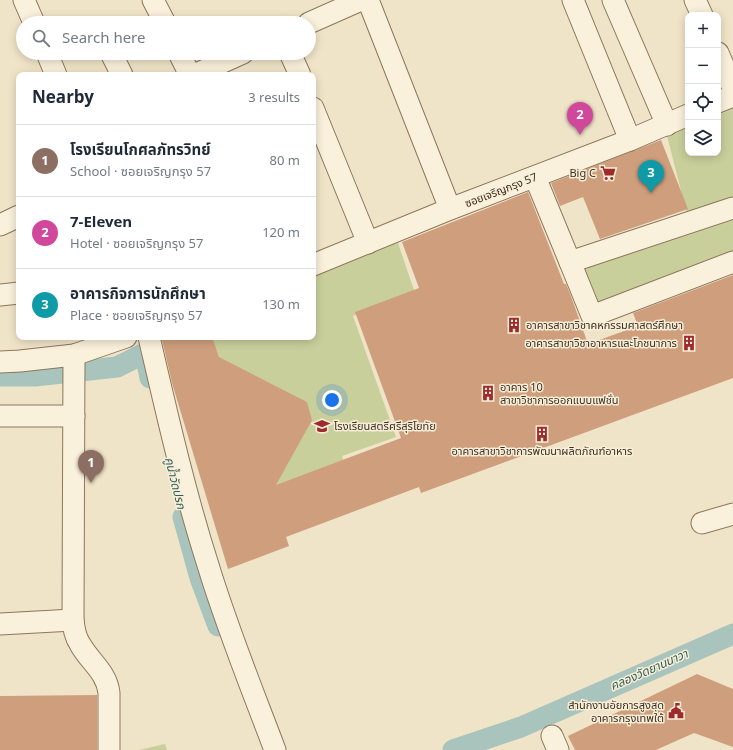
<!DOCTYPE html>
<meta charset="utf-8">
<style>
:root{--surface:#fff;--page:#f2f2f3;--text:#1f2937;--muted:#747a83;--line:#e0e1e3;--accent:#9e2a2b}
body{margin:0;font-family:Georgia,"Noto Sans Thai",serif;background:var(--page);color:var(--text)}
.controls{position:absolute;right:12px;top:12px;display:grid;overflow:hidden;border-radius:8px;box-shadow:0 2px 10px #0003}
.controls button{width:36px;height:36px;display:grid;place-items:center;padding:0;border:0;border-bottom:1px solid var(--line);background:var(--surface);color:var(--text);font:20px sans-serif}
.you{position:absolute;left:332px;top:400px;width:14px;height:14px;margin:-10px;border:3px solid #fff;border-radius:50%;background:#1a73e8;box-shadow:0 0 0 6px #1a73e833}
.badge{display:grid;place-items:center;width:26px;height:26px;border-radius:50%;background:var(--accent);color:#fff;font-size:13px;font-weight:700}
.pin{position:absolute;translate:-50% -33px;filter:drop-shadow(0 1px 2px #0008)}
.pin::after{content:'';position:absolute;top:21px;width:14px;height:12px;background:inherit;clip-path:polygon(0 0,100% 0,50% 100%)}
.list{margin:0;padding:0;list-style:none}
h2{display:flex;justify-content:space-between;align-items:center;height:52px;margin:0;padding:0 16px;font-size:17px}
h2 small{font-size:13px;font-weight:400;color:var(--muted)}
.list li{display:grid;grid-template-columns:26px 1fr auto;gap:12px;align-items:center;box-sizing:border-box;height:72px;padding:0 16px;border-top:1px solid var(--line)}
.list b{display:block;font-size:15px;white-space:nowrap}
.list p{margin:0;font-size:13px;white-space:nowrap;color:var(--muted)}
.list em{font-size:13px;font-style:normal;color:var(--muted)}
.icon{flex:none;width:22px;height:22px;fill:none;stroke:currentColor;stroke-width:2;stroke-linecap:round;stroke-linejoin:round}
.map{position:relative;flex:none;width:733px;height:750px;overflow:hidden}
.search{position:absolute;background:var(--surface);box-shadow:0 2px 10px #0003;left:16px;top:16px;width:300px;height:44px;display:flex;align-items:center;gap:10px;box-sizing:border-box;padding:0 14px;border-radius:22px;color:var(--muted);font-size:15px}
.panel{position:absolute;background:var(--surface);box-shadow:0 2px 10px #0003;left:16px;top:72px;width:300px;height:268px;border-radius:8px}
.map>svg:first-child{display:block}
.green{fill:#c9cf9b}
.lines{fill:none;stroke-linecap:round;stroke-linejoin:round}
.canal{stroke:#a9c4bc;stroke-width:21}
.building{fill:#cf9f7d}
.minor-casing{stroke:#8d765c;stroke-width:23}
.minor{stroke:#faf1dc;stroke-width:21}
.labels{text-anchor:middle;stroke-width:3;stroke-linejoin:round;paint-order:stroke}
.poi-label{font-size:11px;fill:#3d2e20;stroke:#f7eed8;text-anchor:end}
.street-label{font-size:11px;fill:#3d2e20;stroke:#f7eed8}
.water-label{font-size:12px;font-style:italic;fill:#2f5d5a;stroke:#f7eed8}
</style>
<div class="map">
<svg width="733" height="750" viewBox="0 0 733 750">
<rect width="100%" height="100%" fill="#f0e4c8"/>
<!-- green -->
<g class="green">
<path d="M 733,109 L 733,203 L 688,218 L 667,136 L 688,127 L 688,153 L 718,153 L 718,115 Z"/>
<path d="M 733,212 L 733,257 L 595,311 L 579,266 Z"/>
<path d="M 397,240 L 415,293 L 353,316 L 396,437 L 342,456 L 346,467 L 263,494 L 207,337 L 313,337 L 313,274 Z"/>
<path d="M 165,744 L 167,750 L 139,750 Z"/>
</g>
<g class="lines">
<!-- canal -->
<g class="canal">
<path d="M 0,376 L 35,376 L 117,367 L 145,353 L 150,378"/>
<path d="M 183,517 L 200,578 L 218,626"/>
<path d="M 453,750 L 521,727 L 733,634"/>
</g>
</g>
<!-- building -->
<g class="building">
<path d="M 661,140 L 688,209 L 600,239 L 583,197 L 560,206 L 551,183 Z"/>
<path d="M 528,192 L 564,284 L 566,284 L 571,296 L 588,344 L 638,326 L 633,313 L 733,275 L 733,378 L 421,493 L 419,487 L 286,537 L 289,546 L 228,569 L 172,383 L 162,340 L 169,337 L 212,337 L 219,357 L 307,402 L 312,420 L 276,485 L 401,438 L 355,312 L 419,288 L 402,242 Z"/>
<path d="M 697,674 L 733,689 L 733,747 L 694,733 L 656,750 L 575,750 L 568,736 Z"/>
<path d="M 97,695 L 97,750 L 0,750 L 0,696 Z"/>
</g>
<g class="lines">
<defs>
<g id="minor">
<path d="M 24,0 L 34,23"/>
<path d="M 153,0 L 165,23"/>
<path d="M 366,0 L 370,5 L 450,209"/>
<path d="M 573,0 L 630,140"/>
<path d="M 613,0 L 667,125"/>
<path d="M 695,0 L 702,15"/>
<path d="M 309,23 L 361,0"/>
<path d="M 47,53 L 56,75"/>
<path d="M 111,53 L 122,75"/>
<path d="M 179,53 L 188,71"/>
<path d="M 290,53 L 300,75"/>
<path d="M 718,53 L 733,88"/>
<path d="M 194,75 L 243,53"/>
<path d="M 718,102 L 733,96"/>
<path d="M 313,108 L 368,243"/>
<path d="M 535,177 L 570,262 L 733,208"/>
<path d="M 0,225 L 19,216"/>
<path d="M 570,262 L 592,316 L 733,262"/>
<path d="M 313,265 L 450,209 L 630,140 L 688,115"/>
<path d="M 0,295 L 19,293"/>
<path d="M 149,337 C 167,414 184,490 208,565 C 227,628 252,689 275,750"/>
<path d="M 74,355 L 73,620 C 74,629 75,637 80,644 C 89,661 107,672 109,693 L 109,750"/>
<path d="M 0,362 L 20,361 L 74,355 L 126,337"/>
<path d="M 0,416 L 74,416"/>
<path d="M 702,523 L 733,514"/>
<path d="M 0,624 L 73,620"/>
<path d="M 552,736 L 558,750"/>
</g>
</defs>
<!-- minor casing -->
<use href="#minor" class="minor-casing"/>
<!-- minor -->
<use href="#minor" class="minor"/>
</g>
<!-- icons -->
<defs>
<symbol id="supermarket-bare" viewBox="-9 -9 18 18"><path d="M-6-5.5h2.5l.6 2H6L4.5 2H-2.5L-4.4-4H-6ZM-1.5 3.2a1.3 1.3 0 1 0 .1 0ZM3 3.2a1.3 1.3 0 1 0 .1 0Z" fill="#9e2a2b" stroke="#f7eed8" stroke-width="2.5" paint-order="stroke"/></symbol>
<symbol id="building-bare" viewBox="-9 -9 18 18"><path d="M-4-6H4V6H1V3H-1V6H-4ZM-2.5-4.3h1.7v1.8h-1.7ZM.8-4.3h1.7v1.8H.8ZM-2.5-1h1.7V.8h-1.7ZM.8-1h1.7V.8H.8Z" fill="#9e2a2b" stroke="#f7eed8" stroke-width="2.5" paint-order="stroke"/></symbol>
<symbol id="school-bare" viewBox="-9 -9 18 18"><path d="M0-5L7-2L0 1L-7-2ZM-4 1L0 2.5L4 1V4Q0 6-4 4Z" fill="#9e2a2b" stroke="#f7eed8" stroke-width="2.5" paint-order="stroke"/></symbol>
<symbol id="civic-bare" viewBox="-9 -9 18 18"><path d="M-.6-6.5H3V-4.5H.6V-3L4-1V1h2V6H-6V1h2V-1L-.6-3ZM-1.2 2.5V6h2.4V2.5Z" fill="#9e2a2b" stroke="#f7eed8" stroke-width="2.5" paint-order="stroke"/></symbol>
</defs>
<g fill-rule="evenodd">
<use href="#supermarket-bare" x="597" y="162" width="22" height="22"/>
<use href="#building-bare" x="503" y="314" width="22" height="22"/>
<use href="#building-bare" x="678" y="332" width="22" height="22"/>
<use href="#building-bare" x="477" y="382" width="22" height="22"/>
<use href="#school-bare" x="311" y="415" width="22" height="22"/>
<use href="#building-bare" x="531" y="423" width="22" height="22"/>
<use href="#civic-bare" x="665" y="700" width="22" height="22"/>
</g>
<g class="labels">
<!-- poi labels -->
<g class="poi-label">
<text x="596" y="177">Big C</text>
<text x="526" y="329" text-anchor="start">อาคารสาขาวิชาคหกรรมศาสตร์ศึกษา</text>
<text x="677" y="347">อาคารสาขาวิชาอาหารและโภชนาการ</text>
<text x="500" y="391" text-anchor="start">อาคาร 10<tspan x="500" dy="13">สาขาวิชาการออกแบบแฟชั่น</tspan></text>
<text x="334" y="430" text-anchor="start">โรงเรียนสตรีศรีสุริโยทัย</text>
<text x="542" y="455" text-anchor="middle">อาคารสาขาวิชาการพัฒนาผลิตภัณฑ์อาหาร</text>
<text x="664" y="709">สำนักงานอัยการสูงสุด<tspan x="664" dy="13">อาคารกรุงเทพใต้</tspan></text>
</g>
<!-- street labels -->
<g class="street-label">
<text transform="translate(501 190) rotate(-21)" y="4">ซอยเจริญกรุง 57</text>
</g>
<!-- water labels -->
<g class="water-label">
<text transform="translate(175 483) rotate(76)" y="4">คูน้ำวัดปรก</text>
<text transform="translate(649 670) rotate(-24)" y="4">คลองวัดยานนาวา</text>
</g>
</g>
</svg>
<div class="controls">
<button>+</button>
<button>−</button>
<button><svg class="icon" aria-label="locate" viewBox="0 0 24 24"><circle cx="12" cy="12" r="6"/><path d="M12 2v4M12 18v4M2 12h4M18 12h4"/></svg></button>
<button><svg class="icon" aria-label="layers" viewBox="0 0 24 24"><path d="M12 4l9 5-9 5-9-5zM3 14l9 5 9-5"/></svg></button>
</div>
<div class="you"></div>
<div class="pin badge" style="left:91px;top:483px;background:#8d6e63">1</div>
<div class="pin badge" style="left:580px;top:135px;background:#d1479c">2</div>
<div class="pin badge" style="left:651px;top:193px;background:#0f9aa8">3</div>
<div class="search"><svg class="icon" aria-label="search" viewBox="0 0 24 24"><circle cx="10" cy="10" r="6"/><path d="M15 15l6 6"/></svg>Search here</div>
<section class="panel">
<h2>Nearby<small>3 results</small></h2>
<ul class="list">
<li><span class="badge" style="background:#8d6e63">1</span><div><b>โรงเรียนโกศลภัทรวิทย์</b><p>School · ซอยเจริญกรุง 57</p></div><em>80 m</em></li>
<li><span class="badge" style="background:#d1479c">2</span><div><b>7-Eleven</b><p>Hotel · ซอยเจริญกรุง 57</p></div><em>120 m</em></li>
<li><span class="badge" style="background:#0f9aa8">3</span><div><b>อาคารกิจการนักศึกษา</b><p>Place · ซอยเจริญกรุง 57</p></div><em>130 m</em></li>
</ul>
</section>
</div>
